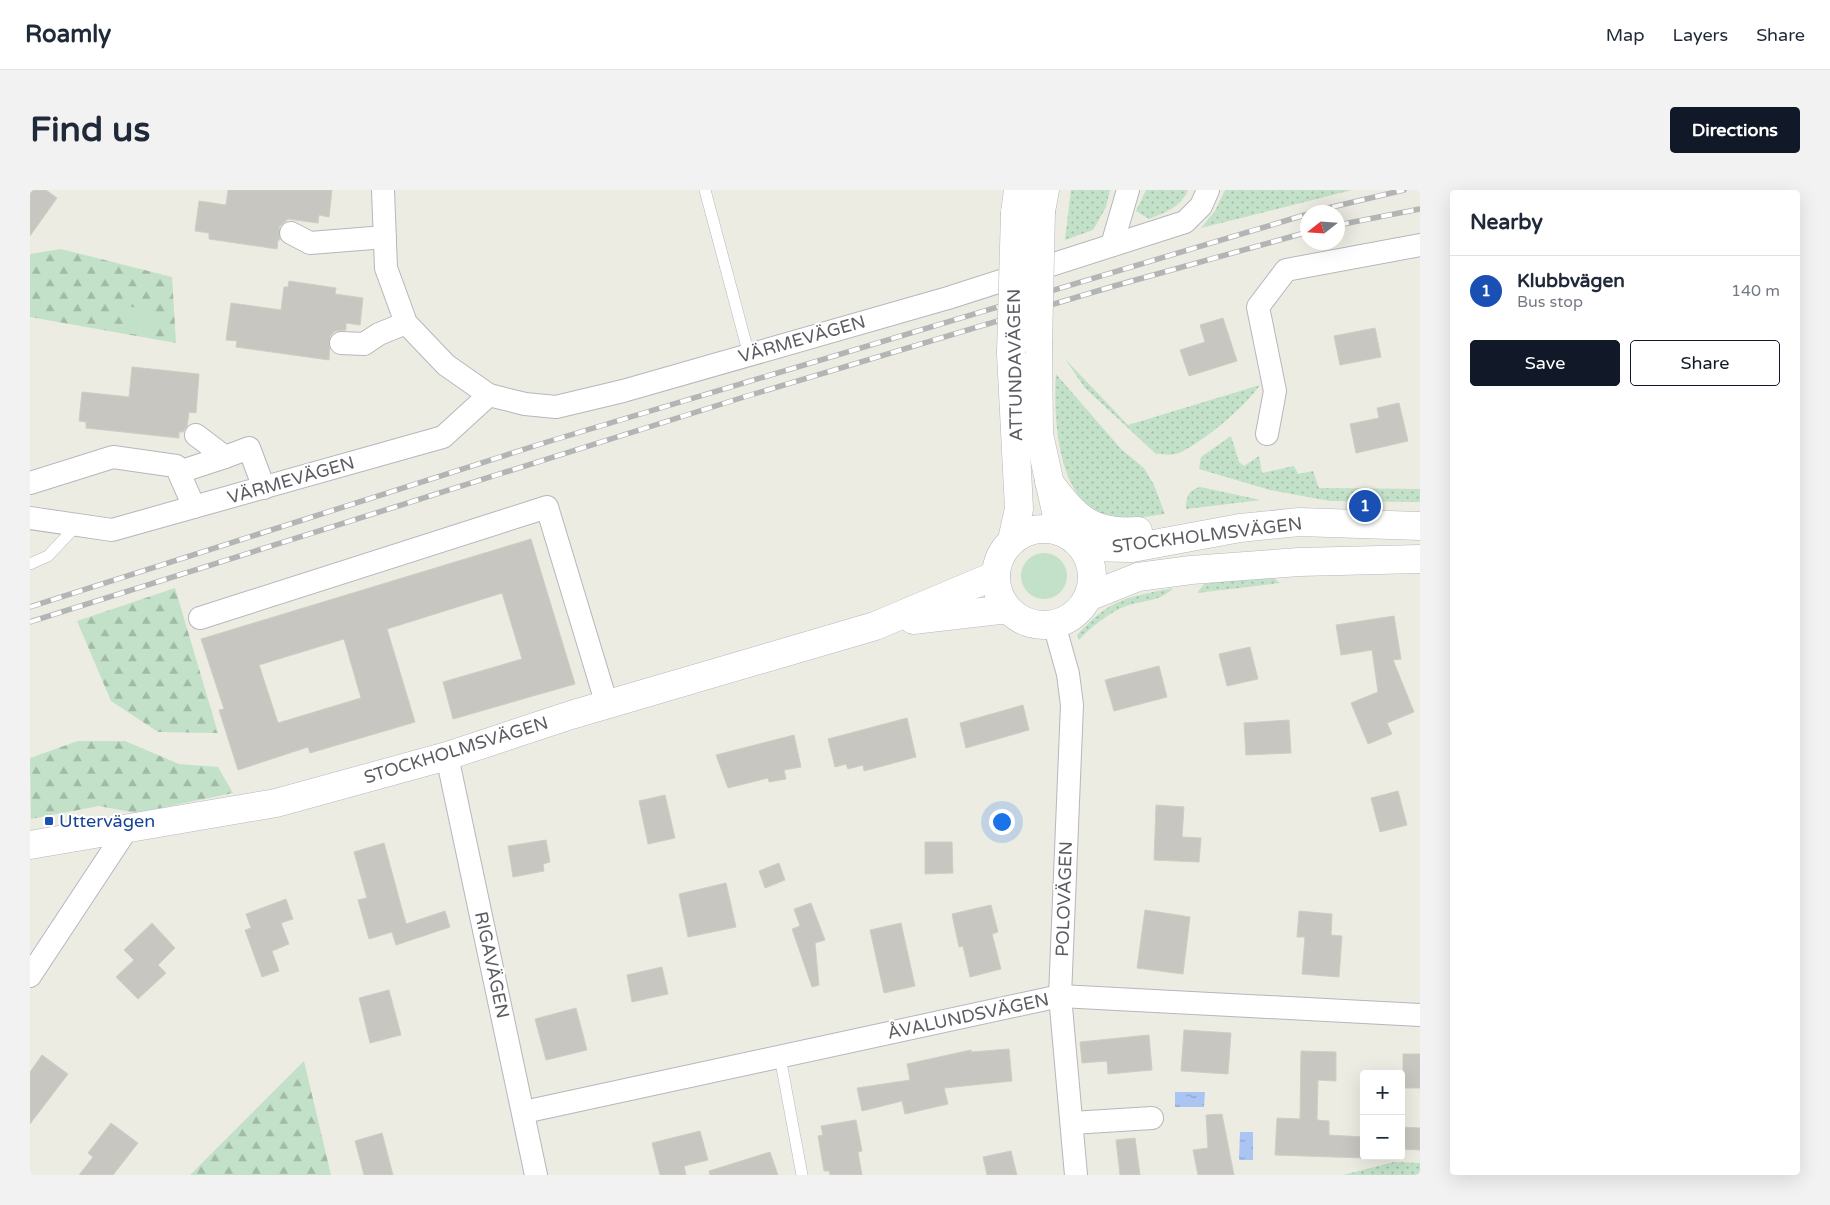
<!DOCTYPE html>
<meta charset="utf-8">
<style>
:root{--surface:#fff;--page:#f2f2f3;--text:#1f2937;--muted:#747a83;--line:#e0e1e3;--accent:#111827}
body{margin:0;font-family:"Varela Round",sans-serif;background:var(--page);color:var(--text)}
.controls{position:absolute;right:15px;bottom:15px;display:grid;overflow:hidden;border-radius:5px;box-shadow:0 5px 20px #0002}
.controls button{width:45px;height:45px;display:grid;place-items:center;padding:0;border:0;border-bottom:1px solid var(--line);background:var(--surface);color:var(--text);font:25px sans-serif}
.compass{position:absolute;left:1270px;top:15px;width:45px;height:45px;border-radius:50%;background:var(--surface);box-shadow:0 5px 20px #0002;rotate:253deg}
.you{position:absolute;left:971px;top:631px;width:18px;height:18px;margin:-12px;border:4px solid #fff;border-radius:50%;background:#1a73e8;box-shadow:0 0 0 8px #1a73e833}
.badge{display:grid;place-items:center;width:32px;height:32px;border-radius:50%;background:var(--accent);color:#fff;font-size:16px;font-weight:700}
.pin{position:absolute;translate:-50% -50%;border:2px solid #fff;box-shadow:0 1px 5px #0006}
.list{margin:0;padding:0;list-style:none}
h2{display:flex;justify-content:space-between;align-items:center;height:65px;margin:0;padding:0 20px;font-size:21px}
h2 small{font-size:16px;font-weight:400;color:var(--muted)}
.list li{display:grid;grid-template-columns:32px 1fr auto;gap:15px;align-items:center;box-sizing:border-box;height:70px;padding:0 20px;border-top:1px solid var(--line)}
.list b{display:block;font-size:19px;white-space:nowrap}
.list p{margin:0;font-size:16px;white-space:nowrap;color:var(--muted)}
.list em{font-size:16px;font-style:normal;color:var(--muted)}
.actions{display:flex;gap:10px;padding:15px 20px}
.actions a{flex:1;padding:11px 0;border:1px solid var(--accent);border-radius:5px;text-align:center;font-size:18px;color:var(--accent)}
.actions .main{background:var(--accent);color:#fff}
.map{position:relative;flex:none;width:1390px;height:985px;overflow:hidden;border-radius:5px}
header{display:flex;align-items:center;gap:30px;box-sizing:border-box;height:70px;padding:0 25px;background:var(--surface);border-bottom:1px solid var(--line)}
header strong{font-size:24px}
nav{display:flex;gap:28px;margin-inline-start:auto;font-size:18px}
.intro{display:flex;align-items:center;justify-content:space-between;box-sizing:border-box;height:120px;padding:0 30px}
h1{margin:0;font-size:35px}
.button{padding:12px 22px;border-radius:5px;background:var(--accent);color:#fff;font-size:18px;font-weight:700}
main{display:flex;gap:30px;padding:0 30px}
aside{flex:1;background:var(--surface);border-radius:5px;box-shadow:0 5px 20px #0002}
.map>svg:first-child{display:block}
.grass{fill:url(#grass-dots)}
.forest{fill:url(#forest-firs)}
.green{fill:#c2e1c8}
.water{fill:url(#water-ripples)}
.building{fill:#c7c6c0;stroke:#d0cec2;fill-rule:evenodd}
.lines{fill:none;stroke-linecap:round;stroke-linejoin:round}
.service-casing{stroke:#b5b7bb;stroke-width:12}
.minor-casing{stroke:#b5b7bb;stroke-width:24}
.tertiary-casing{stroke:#b5b7bb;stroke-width:29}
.secondary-casing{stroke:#b6b7bd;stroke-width:29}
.service{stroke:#fff;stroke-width:11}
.minor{stroke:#fff;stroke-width:22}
.tertiary{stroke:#fff;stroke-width:28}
.secondary{stroke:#fff;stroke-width:28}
.rail-casing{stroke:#b3b4b4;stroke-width:5.5}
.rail{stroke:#fff;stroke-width:4;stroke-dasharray:11;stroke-linecap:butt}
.tertiary-bridge-casing{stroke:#b5b7bb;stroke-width:29;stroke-linecap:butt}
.tertiary-bridge{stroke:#fff;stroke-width:28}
.transit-dot{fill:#1a4fb4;stroke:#fff;stroke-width:2}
.labels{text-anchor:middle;stroke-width:4.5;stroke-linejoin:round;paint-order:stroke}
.street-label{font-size:18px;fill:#5b5d62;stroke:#fff}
.transit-label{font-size:18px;fill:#164399;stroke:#fff;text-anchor:start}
</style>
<header>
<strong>Roamly</strong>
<nav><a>Map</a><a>Layers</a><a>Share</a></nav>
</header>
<div class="intro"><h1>Find us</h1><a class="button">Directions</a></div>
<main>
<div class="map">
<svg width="1390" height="985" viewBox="0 0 1390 985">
<defs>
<pattern id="grass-dots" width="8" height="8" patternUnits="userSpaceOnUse" patternTransform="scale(1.25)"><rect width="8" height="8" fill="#c2e1c8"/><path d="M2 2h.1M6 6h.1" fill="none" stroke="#a1baa6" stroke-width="1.8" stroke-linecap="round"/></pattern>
<pattern id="forest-firs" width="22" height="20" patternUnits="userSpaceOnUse" patternTransform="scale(1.25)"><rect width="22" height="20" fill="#c2e1c8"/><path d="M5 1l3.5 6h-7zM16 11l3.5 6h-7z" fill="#a1baa6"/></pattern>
<pattern id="water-ripples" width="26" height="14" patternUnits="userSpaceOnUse" patternTransform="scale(1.25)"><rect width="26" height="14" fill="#aac5f4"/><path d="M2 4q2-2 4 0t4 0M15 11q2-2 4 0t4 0" fill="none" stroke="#8da3c9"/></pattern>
</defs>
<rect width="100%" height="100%" fill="#ecece3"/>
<!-- grass -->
<g class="grass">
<path d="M 1041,0 L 1080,0 L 1076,17 L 1063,40 L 1035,50 Z"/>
<path d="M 1116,0 L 1158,0 C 1150,18 1136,22 1119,29 L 1106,21 Z"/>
<path d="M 1195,0 L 1322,0 L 1171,38 L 1185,21 Z"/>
<path d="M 1035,169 L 1098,235 L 1230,195 C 1215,217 1173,252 1149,263 C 1143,266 1133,264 1126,264 L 1055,198 Z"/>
<path d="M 1026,184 L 1091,259 L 1114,278 L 1124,295 L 1135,324 C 1116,326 1091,333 1073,326 C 1027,307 1023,226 1026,184 Z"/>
<path d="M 1201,246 L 1209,272 L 1214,276 L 1229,266 L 1232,283 L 1264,276 L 1268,284 L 1283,281 L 1289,298 L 1390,299 L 1390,312 L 1300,311 L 1240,300 L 1169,279 L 1171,267 Z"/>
<path d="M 1170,297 L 1231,310 L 1156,319 C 1157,307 1157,301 1170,297 Z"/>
<path d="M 1232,386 L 1244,388 L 1250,393 L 1167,403 L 1174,394 Z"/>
<path d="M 1143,398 C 1130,412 1113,410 1096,416 C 1080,422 1061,437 1049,450 L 1047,445 C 1081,408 1095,408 1143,398 Z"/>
<path d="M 1364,972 L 1390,973 L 1390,985 L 1313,985 Z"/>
</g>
<!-- forest -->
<g class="forest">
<path d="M 31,59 L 142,87 L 146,153 L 0,127 L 0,64 Z"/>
<path d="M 145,398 L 188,543 L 128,542 L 81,511 L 47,431 Z"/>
<path d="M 48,551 L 95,551 L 149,574 L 188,577 L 203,603 L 106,623 L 69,616 L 1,629 L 0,568 Z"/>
<path d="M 274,871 L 301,985 L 160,985 Z"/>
</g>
<!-- green -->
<g class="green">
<path d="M 96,116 L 123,120 L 120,146 L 92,143 Z"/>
<circle cx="1014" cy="386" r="23"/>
</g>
<!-- water -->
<g class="water">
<path d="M 1145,902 L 1175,902 L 1174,917 L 1145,917 Z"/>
<path d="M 1210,942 L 1223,942 L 1223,970 L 1209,970 Z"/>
</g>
<!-- building -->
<g class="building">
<path d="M 0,0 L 16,0 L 27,8 L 0,46 Z"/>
<path d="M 198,0 L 302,0 L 299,27 L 289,25 L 288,33 L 258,29 L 249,37 L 250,50 L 248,50 L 247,59 L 179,49 L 179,43 L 165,41 L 169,11 L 196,15 Z"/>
<path d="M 259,91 L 306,98 L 305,104 L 333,108 L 330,135 L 316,133 L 316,140 L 305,141 L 300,146 L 299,170 L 206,157 L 207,151 L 196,150 L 201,113 L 251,120 L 254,97 L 258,97 Z"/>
<path d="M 1193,128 L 1207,171 L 1159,186 L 1150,160 L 1175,152 L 1170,135 Z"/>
<path d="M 1345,138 L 1351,167 L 1310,175 L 1304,146 Z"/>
<path d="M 102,177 L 169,184 L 166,223 L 159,222 L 157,236 L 153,242 L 149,242 L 149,248 L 56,238 L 56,232 L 49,231 L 52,202 L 99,207 Z"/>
<path d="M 1369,213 L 1378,251 L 1326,263 L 1320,234 L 1349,228 L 1347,218 Z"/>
<path d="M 501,349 L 545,494 L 423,529 L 413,492 L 492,469 L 472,403 L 357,439 L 385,532 L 280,563 L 278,557 L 208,580 L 189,520 L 194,519 L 171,449 ZM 314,449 L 331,508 L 248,533 L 229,475 Z"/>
<path d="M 1364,426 L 1371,469 L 1363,470 L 1384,522 L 1357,533 L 1362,544 L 1338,554 L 1321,513 L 1348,502 L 1342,460 L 1311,465 L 1306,435 Z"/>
<path d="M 1220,457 L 1228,489 L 1197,496 L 1189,464 Z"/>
<path d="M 1129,476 L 1137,507 L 1084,521 L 1075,490 Z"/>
<path d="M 993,515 L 999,540 L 936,558 L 930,533 Z"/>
<path d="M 877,528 L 886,567 L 834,581 L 833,575 L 818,579 L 816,574 L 805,577 L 798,549 Z"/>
<path d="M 1259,530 L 1261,563 L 1216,565 L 1214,533 Z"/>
<path d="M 764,545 L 771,577 L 754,580 L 756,589 L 739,592 L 738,588 L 698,598 L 686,565 Z"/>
<path d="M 1368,601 L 1377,635 L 1350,642 L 1341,608 Z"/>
<path d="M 635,605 L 645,648 L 618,654 L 609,611 Z"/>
<path d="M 1126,615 L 1154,617 L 1152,647 L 1171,648 L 1169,672 L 1124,670 Z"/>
<path d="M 516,650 L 520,672 L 513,674 L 514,681 L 483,687 L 478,656 Z"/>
<path d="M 895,652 L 922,652 L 923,683 L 895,684 Z"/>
<path d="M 354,653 L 376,734 L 415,721 L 420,737 L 366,755 L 362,742 L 339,749 L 328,710 L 337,708 L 324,662 Z"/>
<path d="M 749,673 L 755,690 L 735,698 L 729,681 Z"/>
<path d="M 696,693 L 706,737 L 658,747 L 649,704 Z"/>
<path d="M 256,709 L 263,729 L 251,733 L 259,754 L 242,761 L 249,781 L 232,787 L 215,740 L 221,738 L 216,724 Z"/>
<path d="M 781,713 L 795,750 L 785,753 L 789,795 L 782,797 L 762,739 L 770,736 L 764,719 Z"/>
<path d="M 961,715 L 968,742 L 962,744 L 971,779 L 940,787 L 933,756 L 929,757 L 922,724 Z"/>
<path d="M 1115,720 L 1160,727 L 1153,784 L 1107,778 Z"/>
<path d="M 1269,721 L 1302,724 L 1301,745 L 1312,746 L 1309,787 L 1272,784 L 1275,747 L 1267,747 Z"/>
<path d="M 122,733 L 145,758 L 128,775 L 136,783 L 108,809 L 86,787 L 104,770 L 94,760 Z"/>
<path d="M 871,733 L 885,796 L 854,803 L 840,740 Z"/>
<path d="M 632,777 L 638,804 L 602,812 L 597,785 Z"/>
<path d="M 359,800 L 371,845 L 340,853 L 329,808 Z"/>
<path d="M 546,818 L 557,860 L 516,870 L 505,829 Z"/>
<path d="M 1154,840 L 1201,843 L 1198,884 L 1151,881 Z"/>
<path d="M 1119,845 L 1122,880 L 1078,884 L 1077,871 L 1052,873 L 1050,852 Z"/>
<path d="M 979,859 L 982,891 L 914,898 L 918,914 L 875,924 L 872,911 L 832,921 L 827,898 L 880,890 L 877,874 L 941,860 L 942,862 Z"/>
<path d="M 1271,861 L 1306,862 L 1306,891 L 1288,890 L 1287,930 L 1299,931 L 1299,945 L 1334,947 L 1334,968 L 1245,965 L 1247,928 L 1270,929 Z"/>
<rect x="1373" y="864" width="17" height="34"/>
<path d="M 12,865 L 38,884 L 0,934 L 0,882 Z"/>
<path d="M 1192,924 L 1204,985 L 1168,985 L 1163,960 L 1178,958 L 1176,925 Z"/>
<path d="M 826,930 L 832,961 L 828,962 L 832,985 L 800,985 L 799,981 L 794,981 L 788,946 L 793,945 L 791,936 Z"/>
<path d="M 81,933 L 108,953 L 83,985 L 49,985 L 63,967 L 58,963 Z"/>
<path d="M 1371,937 L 1390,938 L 1390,960 L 1371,959 Z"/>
<path d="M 670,941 L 678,970 L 654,976 L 656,985 L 630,985 L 622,953 Z"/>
<path d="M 352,943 L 363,985 L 334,985 L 325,951 Z"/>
<path d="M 1105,948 L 1110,985 L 1090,985 L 1086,950 Z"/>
<path d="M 981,961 L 987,985 L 957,985 L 953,967 Z"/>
<path d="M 740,962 L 748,985 L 680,985 L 679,981 Z"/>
</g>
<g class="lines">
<defs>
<g id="service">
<path d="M 675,0 L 719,165"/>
<path d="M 0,374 L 18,366 L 47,335"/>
<path d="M 750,867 L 772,985"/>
</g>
<g id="minor">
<path d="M 353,0 L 356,78 L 376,133 L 416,175 L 459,205 L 495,214 L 526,217 L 593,201 L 918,108 L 1155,32 L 1171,16 L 1178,0"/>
<path d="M 261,43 L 280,53 L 355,47"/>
<path d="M 1082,55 L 1098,0"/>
<path d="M 311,153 L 334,154 L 349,144 L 376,133"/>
<path d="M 1237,244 L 1245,201 L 1228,117 L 1256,80 L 1390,55"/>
<path d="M 166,245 L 195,267 L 219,258 L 234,298"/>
<path d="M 149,282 L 195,267"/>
<path d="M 0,293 L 83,267 L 146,276 L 164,317"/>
<path d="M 0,328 L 82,340 L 413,247 L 459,205"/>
<path d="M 170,428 L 517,317 L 577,515"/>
<path d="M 1024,434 L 1038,484 L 1042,515 L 1030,806 L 1046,985"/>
<path d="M 417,566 L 506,985"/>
<path d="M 0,786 L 97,639"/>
<path d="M 494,922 L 1030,806 L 1390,825"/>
<path d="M 1042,933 L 1122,928"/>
</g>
<g id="tertiary">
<path d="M 1011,21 L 1015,0"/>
<path d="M 985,23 L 988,0"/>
<path d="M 1008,155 L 1009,244 L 1030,340"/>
<path d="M 981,163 L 989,319 L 982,350"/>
</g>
<g id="secondary">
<path d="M 1019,292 C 1044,327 1062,345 1108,341"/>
<circle cx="1014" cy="387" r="48"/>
<path d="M 1053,357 L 1102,358 L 1210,338 L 1269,332 L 1390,336"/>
<path d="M 1058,407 L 1108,387 L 1161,380 L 1269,372 L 1390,369"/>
<path d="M 883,430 L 978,419"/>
<path d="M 0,655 L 246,613 L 417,566 L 541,525 L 845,436 L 966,385"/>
</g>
</defs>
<!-- service casing -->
<use href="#service" class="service-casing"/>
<!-- minor casing -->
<use href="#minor" class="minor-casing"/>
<!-- tertiary casing -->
<use href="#tertiary" class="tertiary-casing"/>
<!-- secondary casing -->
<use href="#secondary" class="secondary-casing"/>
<!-- service -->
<use href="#service" class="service"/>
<!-- minor -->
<use href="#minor" class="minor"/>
<!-- tertiary -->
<use href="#tertiary" class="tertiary"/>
<!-- secondary -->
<use href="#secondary" class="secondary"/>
<defs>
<g id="rail">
<path d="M 1281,22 L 1374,0"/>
<path d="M 1308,35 L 1390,19"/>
<path d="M 0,417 L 517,252 L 1278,24"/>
<path d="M 0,432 L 714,207 L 1084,96 L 1278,42"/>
</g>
</defs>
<!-- rail casing -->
<use href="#rail" class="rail-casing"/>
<!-- rail -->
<use href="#rail" class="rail"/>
<defs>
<g id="tertiary-bridge">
<path d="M 1008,155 L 1011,21"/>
<path d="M 981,163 L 985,23"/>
</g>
</defs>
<!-- tertiary-bridge casing -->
<use href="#tertiary-bridge" class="tertiary-bridge-casing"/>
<!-- tertiary-bridge -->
<use href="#tertiary-bridge" class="tertiary-bridge"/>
</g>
<!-- markers -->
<rect class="transit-dot" x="14" y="626" width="10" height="10" rx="2.5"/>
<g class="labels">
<!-- street labels -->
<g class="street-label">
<text transform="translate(772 149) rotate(-16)" y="6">VÄRMEVÄGEN</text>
<text transform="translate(985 175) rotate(-91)" y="6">ATTUNDAVÄGEN</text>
<text transform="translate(261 290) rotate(-16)" y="6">VÄRMEVÄGEN</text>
<text transform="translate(1177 345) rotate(-7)" y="6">STOCKHOLMSVÄGEN</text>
<text transform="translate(426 560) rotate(-17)" y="6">STOCKHOLMSVÄGEN</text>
<text transform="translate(1034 709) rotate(-88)" y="6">POLOVÄGEN</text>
<text transform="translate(462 775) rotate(78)" y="6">RIGAVÄGEN</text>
<text transform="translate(938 826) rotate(-12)" y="6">ÅVALUNDSVÄGEN</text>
</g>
<!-- transit labels -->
<g class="transit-label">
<text x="29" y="637">Uttervägen</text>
</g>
</g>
</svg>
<div class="controls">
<button>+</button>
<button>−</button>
</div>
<svg class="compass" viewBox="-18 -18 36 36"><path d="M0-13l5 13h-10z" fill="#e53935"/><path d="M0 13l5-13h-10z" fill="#747a83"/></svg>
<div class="you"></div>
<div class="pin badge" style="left:1335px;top:316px;background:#1a4fb4">1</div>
</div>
<aside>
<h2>Nearby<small></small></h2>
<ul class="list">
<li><span class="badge" style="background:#1a4fb4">1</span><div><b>Klubbvägen</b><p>Bus stop</p></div><em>140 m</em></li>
</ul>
<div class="actions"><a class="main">Save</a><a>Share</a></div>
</aside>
</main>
